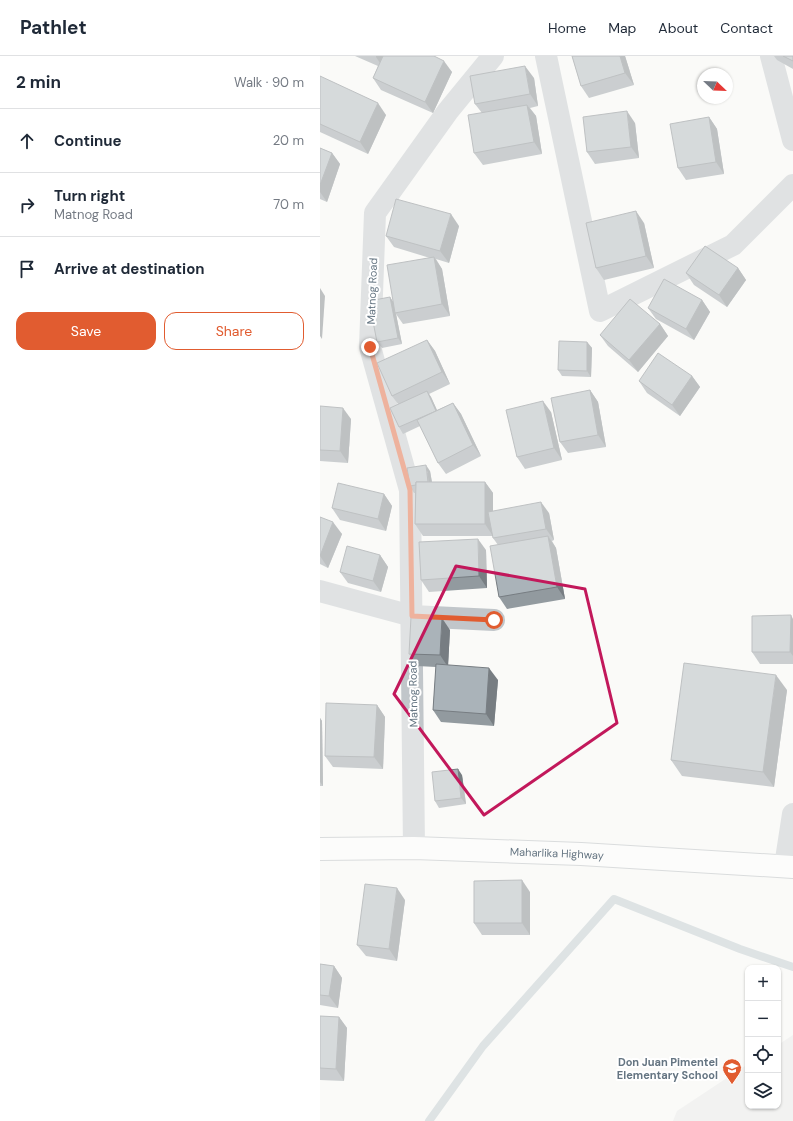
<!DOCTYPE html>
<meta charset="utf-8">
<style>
:root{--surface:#fff;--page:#f6f6f7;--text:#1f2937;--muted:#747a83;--line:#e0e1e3;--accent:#e15c30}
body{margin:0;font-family:"DM Sans",sans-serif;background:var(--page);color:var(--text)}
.controls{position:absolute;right:12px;bottom:12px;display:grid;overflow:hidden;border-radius:8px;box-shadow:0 1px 3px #0004}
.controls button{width:36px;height:36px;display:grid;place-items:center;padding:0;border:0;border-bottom:1px solid var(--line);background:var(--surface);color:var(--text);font:20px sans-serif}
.compass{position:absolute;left:377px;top:12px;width:36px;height:36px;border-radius:50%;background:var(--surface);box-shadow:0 1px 3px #0004;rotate:113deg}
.stop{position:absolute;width:12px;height:12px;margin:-9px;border:3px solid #e15c30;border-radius:50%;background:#fff}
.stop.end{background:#e15c30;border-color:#fff;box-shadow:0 1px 4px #0008}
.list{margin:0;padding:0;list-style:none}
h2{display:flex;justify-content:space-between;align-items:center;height:52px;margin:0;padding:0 16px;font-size:17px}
h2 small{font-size:13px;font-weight:400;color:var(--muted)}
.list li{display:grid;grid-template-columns:26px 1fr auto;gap:12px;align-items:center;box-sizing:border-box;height:64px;padding:0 16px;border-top:1px solid var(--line)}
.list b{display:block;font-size:15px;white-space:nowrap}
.list p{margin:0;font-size:13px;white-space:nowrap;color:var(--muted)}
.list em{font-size:13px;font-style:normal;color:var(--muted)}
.actions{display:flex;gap:8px;padding:12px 16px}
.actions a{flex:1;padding:9px 0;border:1px solid var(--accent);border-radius:12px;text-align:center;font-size:14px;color:var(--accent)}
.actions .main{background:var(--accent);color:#fff}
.icon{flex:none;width:22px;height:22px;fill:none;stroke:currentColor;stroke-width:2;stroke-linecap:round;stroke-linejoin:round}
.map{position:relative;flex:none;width:473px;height:1065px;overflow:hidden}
header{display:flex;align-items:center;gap:24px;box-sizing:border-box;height:56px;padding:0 20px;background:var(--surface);border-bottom:1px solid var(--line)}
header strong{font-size:19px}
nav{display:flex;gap:22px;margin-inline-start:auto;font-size:14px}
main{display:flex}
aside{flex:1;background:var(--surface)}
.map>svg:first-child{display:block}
.built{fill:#e8e9e9}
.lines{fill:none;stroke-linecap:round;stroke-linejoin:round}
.stream{stroke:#bcc7cc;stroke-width:8}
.highway-casing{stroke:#b4b9bd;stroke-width:24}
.minor{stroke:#c1c6ca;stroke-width:22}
.highway{stroke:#fff;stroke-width:22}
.wall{fill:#929a9f}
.shaded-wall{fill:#777d82}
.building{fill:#aab3b9;stroke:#777d82}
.route{stroke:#e15c30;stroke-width:5}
.marked{fill:none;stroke:#c2185b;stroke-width:3;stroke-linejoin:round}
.labels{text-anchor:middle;stroke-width:4;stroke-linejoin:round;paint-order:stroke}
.street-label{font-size:11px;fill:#657582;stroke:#fff}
.poi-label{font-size:11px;font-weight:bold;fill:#657582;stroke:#fff;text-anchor:end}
</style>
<header>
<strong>Pathlet</strong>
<nav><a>Home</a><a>Map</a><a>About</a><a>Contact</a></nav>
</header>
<main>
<aside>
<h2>2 min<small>Walk · 90 m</small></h2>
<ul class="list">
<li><svg class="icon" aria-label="ahead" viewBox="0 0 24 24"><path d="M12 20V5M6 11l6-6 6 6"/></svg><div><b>Continue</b></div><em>20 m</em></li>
<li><svg class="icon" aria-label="right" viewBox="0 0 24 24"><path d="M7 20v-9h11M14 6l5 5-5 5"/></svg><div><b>Turn right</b><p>Matnog Road</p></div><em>70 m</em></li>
<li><svg class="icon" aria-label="arrive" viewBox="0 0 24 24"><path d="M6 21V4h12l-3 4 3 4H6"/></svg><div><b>Arrive at destination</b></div></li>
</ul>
<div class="actions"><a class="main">Save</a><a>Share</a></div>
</aside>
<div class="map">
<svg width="473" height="1065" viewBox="0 0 473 1065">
<rect width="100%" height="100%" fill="#fafaf8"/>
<!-- built -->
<path class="built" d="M 473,979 L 473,1065 L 353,1065 L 357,1055 L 428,1008 L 428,1050 L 458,1050 L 458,989 Z"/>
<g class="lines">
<!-- stream -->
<path class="stream" d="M 109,1065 L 163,990 L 294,843 L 420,893 L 473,911"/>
<defs>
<g id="highway">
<path id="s1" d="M 0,793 L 94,792 L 261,798 L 473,811"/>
</g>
</defs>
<!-- highway casing -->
<use href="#highway" class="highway-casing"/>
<!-- minor -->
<g class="minor">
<path d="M 226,0 L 280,255 L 413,189 L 473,129"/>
<path d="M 451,0 L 473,84"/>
<path d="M 0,535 L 92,560 L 174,564"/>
<path d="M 94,792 L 90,434 L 50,291 L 55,157 L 128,55 L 173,0"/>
<path d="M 465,810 L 473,758"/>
</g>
<!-- highway -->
<use href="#highway" class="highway"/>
</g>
<!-- wall -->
<g class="wall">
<path d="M 35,0 L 114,0 L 132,16 L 113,57 L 61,34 L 53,22 L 58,10 Z"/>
<path d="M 252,0 L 305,0 L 314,29 L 269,42 L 261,30 Z"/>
<path d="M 454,0 L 473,0 L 473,13 L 457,4 Z"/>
<path d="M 0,20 L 66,59 L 48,98 L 0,76 Z"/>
<path d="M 214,22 L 218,50 L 210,52 L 216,60 L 222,98 L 163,109 L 154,97 L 162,57 L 155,48 Z"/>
<path d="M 389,61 L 397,73 L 404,118 L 366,124 L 358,112 Z"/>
<path d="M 315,67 L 319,102 L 275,108 L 267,96 Z"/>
<path d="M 0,92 L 12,97 L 20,108 L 7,146 L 0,143 Z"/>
<path d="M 324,167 L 334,212 L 284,224 L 276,212 Z"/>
<path d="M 139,170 L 129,207 L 116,203 L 122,213 L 130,260 L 83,268 L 76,258 L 82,288 L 62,292 L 57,286 L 70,241 L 73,246 L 110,202 L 74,191 L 66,180 Z"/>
<path d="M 418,212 L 426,224 L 407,251 L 374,229 L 366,217 Z"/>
<path d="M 382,244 L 390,256 L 374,284 L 336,263 L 328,252 Z"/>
<path d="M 340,268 L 348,280 L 318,316 L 288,290 L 280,279 Z"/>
<path d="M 107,284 L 115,295 L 130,328 L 109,338 L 111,341 L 117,354 L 133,347 L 141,358 L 161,400 L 126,418 L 118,407 L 100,370 L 83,378 L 79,371 L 78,348 L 72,340 Z"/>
<path d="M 267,286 L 272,292 L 271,321 L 242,320 L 238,314 Z"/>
<path d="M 372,320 L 380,331 L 360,360 L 327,337 L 319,325 Z"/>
<path d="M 270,334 L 278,346 L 286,391 L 248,397 L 240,386 Z"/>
<path d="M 0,350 L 31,363 L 28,407 L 0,405 Z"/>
<path d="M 231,356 L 242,404 L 205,413 L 197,401 Z"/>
<path d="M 110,415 L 112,426 L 165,426 L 173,437 L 173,455 L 229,457 L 234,484 L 232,485 L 236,492 L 245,543 L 187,553 L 179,541 L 178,489 L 173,482 L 173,480 L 103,480 L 95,468 L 95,437 L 94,437 L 90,430 Z"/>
<path d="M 64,438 L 72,450 L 66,475 L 20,464 L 12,452 Z"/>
<path d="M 0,461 L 22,478 L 8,512 L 0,508 Z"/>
<path d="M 166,494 L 167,532 L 109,536 L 101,524 Z"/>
<path d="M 60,499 L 68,511 L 61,536 L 28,527 L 20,516 Z"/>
<path d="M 473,563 L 473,608 L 440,608 L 432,596 Z"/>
<path d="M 130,574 L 128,609 L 178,624 L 174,670 L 121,666 L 113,654 L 116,611 L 97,610 L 89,598 Z"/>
<path d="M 467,634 L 454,731 L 362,720 L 351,704 Z"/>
<path d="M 57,649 L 65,661 L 63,713 L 13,711 L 5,700 Z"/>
<path d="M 0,662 L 2,665 L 3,730 L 0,730 Z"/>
<path d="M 142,719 L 146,748 L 119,752 L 115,745 Z"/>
<path d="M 210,836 L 210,879 L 162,879 L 154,867 Z"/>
<path d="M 85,844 L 77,905 L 46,900 L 37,889 Z"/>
<path d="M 0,908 L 14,910 L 22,922 L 18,952 L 0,949 Z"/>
<path d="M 0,960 L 19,961 L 27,972 L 24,1025 L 0,1024 Z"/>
</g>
<!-- shaded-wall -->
<g class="shaded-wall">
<path d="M 56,0 L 70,0 L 64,13 L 56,1 Z"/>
<path d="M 300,0 L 305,0 L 314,29 L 305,17 Z"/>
<path d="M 124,5 L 132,16 L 113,57 L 105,46 Z"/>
<path d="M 205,10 L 214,22 L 218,50 L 210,38 Z"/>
<path d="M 58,47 L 66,59 L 48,98 L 40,86 Z"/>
<path d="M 207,49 L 216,60 L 222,98 L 214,86 Z"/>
<path d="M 307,55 L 315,67 L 319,102 L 311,91 Z"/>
<path d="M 389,61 L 397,73 L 404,118 L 396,106 Z"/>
<path d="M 12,97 L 20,108 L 7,146 L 0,136 L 0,129 Z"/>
<path d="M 316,155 L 324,167 L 334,212 L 326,200 Z"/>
<path d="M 131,158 L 139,170 L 129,207 L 120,195 Z"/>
<path d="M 114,201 L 122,213 L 130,260 L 122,248 Z"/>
<path d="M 418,212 L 426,224 L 407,251 L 399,239 Z"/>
<path d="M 0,232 L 5,240 L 2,283 L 0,280 Z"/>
<path d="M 70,241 L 74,247 L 75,257 L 76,258 L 82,288 L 78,282 Z"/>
<path d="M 382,244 L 390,256 L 374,284 L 366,273 Z"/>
<path d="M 340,268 L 348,280 L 318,316 L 309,304 Z"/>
<path d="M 107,284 L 115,295 L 130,328 L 122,316 Z"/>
<path d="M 267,286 L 272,292 L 271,321 L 267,315 Z"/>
<path d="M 372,320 L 380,331 L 360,360 L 352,349 Z"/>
<path d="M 270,334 L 278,346 L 286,391 L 278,379 Z"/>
<path d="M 107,335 L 111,341 L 120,361 L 116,355 Z"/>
<path d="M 223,345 L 231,356 L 242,404 L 234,392 Z"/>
<path d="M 133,347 L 141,358 L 161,400 L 153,389 Z"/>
<path d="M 23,352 L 31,363 L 28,407 L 20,395 Z"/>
<path d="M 106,409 L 110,415 L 113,433 L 109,427 Z"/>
<path d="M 165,426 L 173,437 L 173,480 L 165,468 Z"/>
<path d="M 64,438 L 72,450 L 66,475 L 58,463 Z"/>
<path d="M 221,446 L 229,457 L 234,484 L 226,473 Z"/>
<path d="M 13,466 L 22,478 L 8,512 L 0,500 Z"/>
<path d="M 228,480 L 236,492 L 245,543 L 237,531 Z"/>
<path d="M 158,483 L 166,494 L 167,532 L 159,520 Z"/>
<path d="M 60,499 L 68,511 L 61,536 L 53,525 Z"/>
<path d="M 471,559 L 473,563 L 473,600 L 470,596 Z"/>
<path d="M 122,562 L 130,574 L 128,611 L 120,599 Z"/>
<path d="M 169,612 L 178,624 L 174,670 L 166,658 Z"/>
<path d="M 456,619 L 467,634 L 454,731 L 443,716 Z"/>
<path d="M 57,649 L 65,661 L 63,713 L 54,701 Z"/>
<path d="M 0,662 L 2,665 L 3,730 L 0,726 Z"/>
<path d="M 138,713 L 142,719 L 146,748 L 141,742 Z"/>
<path d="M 202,824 L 210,836 L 210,879 L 202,867 Z"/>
<path d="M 77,832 L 85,844 L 77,905 L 69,893 Z"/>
<path d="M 14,910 L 22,922 L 18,952 L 9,940 Z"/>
<path d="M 19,961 L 27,972 L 24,1025 L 16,1013 Z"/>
</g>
<!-- building -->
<g class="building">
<path d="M 63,0 L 114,0 L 124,5 L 105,46 L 53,22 Z"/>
<path d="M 252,0 L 300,0 L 305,17 L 261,30 Z"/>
<path d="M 463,0 L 473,0 L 473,5 Z"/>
<path d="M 205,10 L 210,38 L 155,48 L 150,20 Z"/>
<path d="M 0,20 L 58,47 L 40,86 L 0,68 Z"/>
<path d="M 207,49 L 214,86 L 154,97 L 148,59 Z"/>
<path d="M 307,55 L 311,91 L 267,96 L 263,61 Z"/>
<path d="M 389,61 L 396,106 L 358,112 L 350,68 Z"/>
<path d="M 0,92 L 12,97 L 0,129 Z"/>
<path d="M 76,143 L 131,158 L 120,195 L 66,180 Z"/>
<path d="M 316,155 L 326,200 L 276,212 L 266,167 Z"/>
<path d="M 385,190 L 418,212 L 399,239 L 366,217 Z"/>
<path d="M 114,201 L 122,248 L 75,257 L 67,209 Z"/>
<path d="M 344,223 L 382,244 L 366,273 L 328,252 Z"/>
<path d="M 70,241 L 78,282 L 57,286 L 49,245 Z"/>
<path d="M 310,243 L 340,268 L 309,304 L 280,279 Z"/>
<path d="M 107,284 L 122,316 L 72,340 L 57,307 Z"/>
<path d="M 239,285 L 267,286 L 267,315 L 238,314 Z"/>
<path d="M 338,297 L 372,320 L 352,349 L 319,325 Z"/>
<path d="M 270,334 L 278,379 L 240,386 L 231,342 Z"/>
<path d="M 107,335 L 116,355 L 79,371 L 70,352 Z"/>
<path d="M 223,345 L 234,392 L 197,401 L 186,354 Z"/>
<path d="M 133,347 L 153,389 L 118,407 L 97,364 Z"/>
<path d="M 0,350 L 23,352 L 20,395 L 0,394 Z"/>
<path d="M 106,409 L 108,426 L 96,426 L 96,429 L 90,430 L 87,412 Z"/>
<path d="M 96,426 L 165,426 L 165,468 L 95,468 Z"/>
<path d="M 18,427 L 64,438 L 58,463 L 12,452 Z"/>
<path d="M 221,446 L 226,473 L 173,482 L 168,456 Z"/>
<path d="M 0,461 L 13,466 L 0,500 Z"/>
<path d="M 228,480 L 237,531 L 179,541 L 170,490 Z"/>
<path d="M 158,483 L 159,520 L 101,524 L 99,486 Z"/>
<path d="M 27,490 L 60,499 L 53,525 L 20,516 Z"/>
<path d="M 471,559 L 470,596 L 432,596 L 432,560 Z"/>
<path d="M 91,561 L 122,562 L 120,599 L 89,598 Z"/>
<path d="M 364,607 L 456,619 L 443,716 L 351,704 Z"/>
<path d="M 116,608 L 169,612 L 166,658 L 113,654 Z"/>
<path d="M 6,647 L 57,649 L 54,701 L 5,700 Z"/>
<path d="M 138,713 L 141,742 L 115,745 L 112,716 Z"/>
<path d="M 202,824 L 202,867 L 154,867 L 154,825 Z"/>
<path d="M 45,828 L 77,832 L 69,893 L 37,889 Z"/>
<path d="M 0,908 L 14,910 L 9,940 L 0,939 Z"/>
<path d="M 0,960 L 19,961 L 16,1013 L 0,1012 Z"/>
</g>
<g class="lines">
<!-- route -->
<path class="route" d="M 50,291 L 90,434 L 92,560 L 174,564"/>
</g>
<!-- marked area -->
<path d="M0 0H473V1065H0ZM 136,510 L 265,533 L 297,667 L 164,759 L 74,638 Z" fill="#fafaf8" fill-opacity=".55" fill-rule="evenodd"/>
<path class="marked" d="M 136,510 L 265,533 L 297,667 L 164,759 L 74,638 Z"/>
<!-- icons -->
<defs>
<symbol id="school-pin" viewBox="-11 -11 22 30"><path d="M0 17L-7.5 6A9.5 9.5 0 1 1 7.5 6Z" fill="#e15c30" stroke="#fff"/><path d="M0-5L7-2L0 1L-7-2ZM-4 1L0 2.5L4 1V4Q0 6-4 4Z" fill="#fff"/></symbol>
</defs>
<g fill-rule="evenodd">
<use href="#school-pin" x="401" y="1001" width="22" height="30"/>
</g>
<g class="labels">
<!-- street labels -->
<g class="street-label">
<text transform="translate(52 235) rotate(-88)" y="4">Matnog Road</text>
<text transform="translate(93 638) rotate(-91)" y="4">Matnog Road</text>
<text dy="4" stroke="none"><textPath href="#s1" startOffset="237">Maharlika Highway</textPath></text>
</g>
<!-- poi labels -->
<g class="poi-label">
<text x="398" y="1010">Don Juan Pimentel<tspan x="398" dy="13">Elementary School</tspan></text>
</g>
</g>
</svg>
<div class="controls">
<button>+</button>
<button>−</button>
<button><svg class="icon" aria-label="locate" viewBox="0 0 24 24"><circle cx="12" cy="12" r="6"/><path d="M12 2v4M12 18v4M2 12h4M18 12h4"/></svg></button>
<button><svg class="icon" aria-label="layers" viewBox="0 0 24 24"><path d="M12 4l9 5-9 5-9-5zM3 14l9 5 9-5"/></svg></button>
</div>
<svg class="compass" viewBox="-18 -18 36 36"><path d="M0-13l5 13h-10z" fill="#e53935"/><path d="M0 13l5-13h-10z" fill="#747a83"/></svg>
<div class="stop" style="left:174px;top:564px"></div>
<div class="stop end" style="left:50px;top:291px"></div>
</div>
</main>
